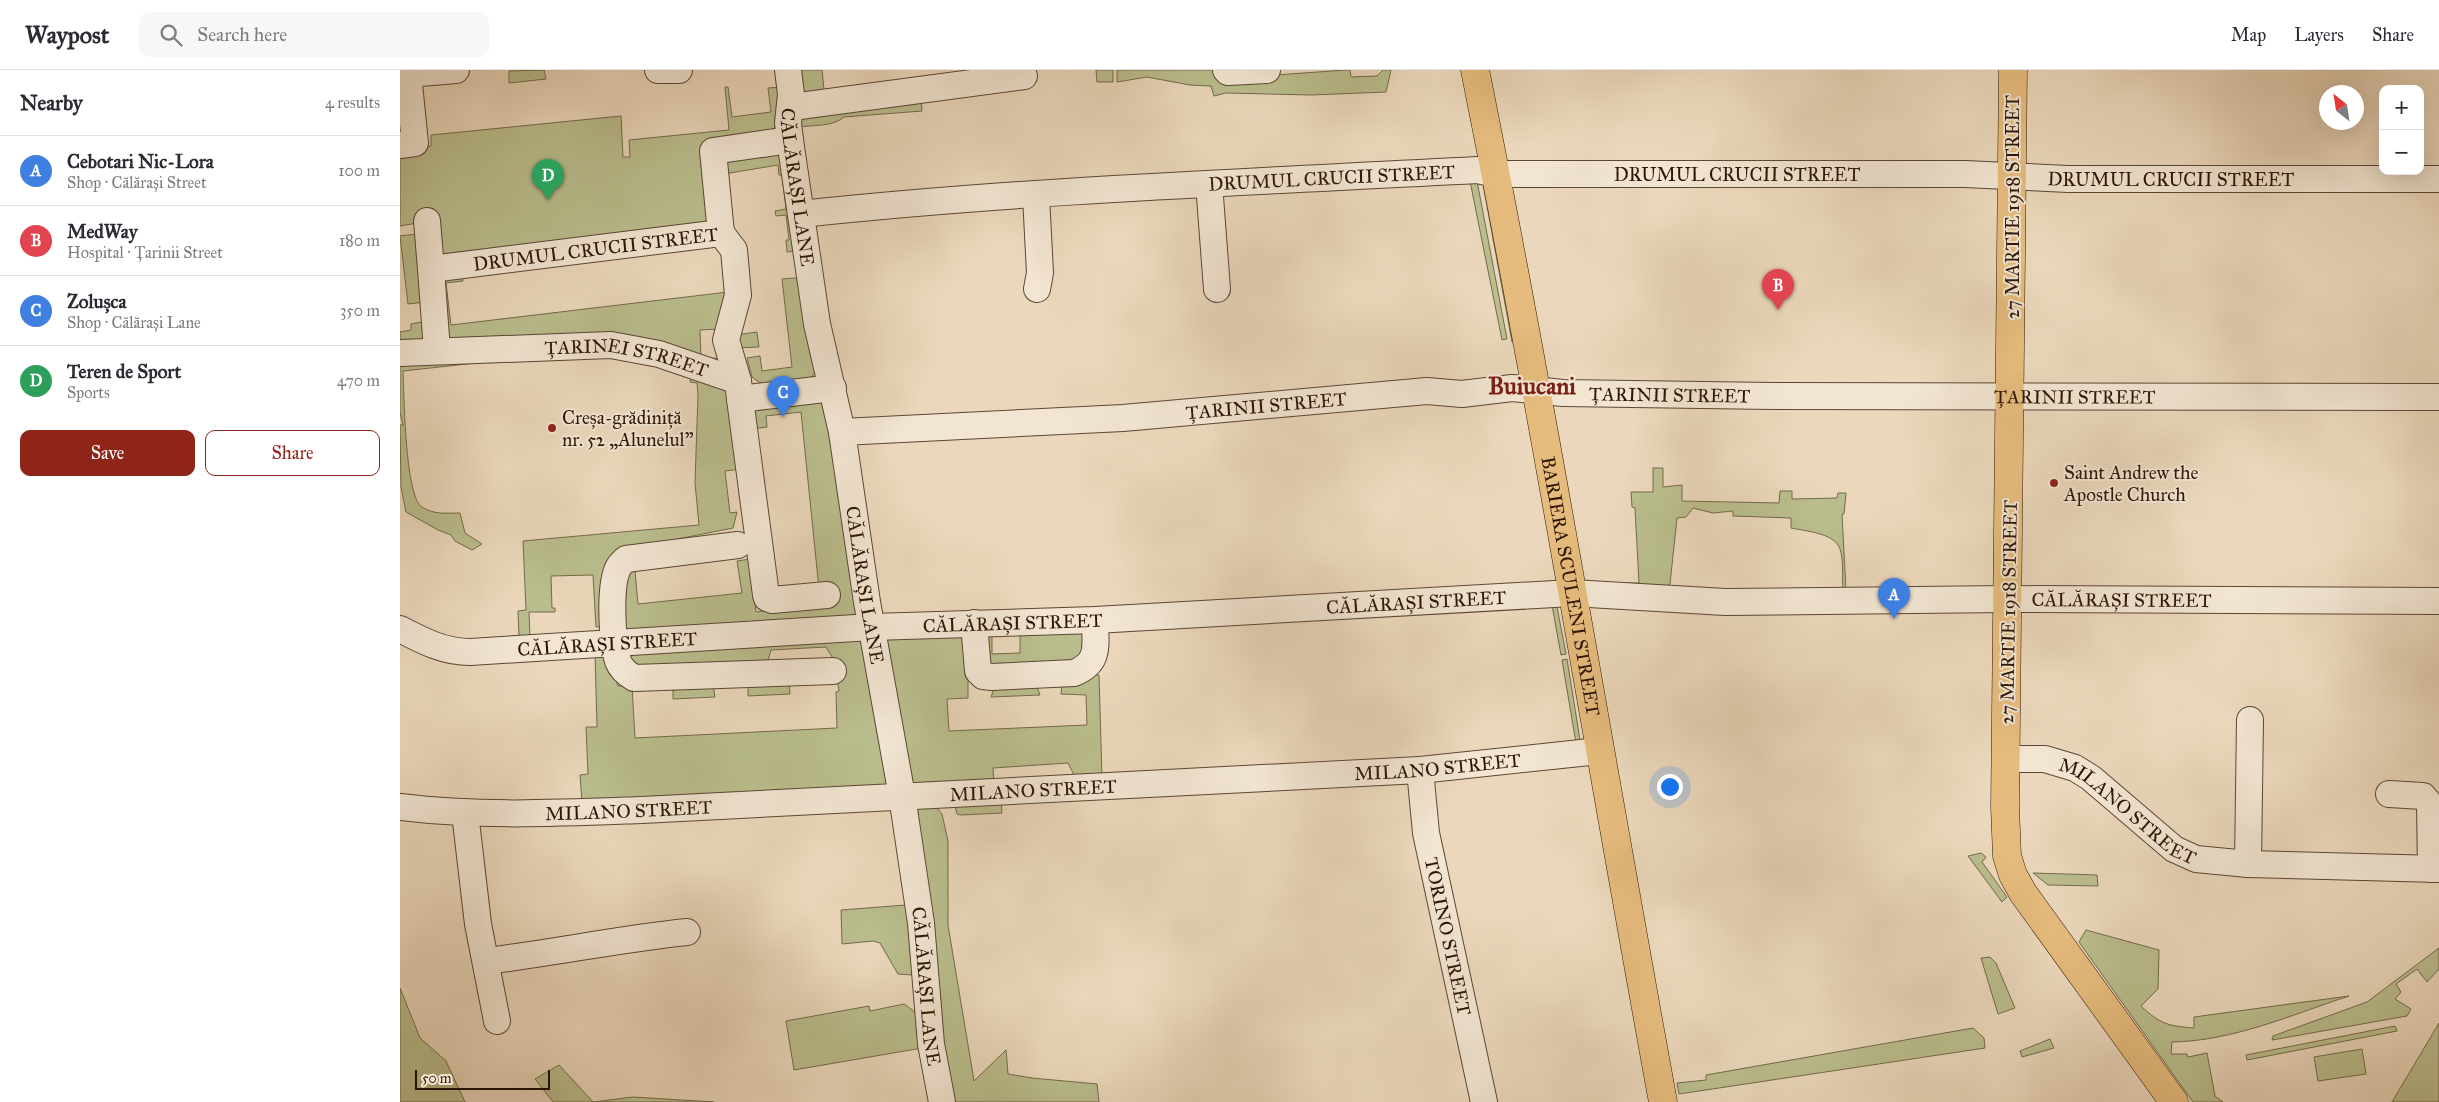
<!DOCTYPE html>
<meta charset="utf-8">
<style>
:root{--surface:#fff;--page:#f7f7f7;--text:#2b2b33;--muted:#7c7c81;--line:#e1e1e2;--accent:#8f2418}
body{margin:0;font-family:"IM FELL Great Primer",serif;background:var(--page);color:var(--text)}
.controls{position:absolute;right:15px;top:15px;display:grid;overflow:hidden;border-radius:10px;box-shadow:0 5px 20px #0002}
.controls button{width:45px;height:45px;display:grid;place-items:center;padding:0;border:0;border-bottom:1px solid var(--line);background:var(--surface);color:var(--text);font:25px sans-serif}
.compass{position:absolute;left:1919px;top:15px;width:45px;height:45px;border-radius:50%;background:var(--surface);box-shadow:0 5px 20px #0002;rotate:330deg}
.scale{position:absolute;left:15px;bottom:12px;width:135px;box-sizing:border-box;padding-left:5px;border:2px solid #2d1506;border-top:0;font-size:14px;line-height:18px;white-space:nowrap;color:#2d1506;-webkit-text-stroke:4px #f2e6d3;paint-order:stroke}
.you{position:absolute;left:1269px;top:716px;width:18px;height:18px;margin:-12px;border:4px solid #fff;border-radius:50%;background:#1a73e8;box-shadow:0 0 0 8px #1a73e833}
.badge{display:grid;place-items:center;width:32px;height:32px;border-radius:50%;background:var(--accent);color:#fff;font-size:16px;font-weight:700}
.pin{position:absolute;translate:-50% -41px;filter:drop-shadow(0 1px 2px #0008)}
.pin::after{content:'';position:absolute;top:26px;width:18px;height:15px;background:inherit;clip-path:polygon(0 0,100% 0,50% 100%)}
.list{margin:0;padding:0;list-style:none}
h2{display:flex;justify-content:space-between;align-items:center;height:65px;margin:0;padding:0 20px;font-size:21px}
h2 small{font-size:16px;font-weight:400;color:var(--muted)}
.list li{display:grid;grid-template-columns:32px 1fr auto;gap:15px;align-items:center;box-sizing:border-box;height:70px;padding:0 20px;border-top:1px solid var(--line)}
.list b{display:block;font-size:19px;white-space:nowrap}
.list p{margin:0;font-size:16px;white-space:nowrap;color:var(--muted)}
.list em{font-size:16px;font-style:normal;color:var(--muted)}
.actions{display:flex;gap:10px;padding:15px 20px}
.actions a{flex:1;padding:11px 0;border:1px solid var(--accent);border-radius:10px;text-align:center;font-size:18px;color:var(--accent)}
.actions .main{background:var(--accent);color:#fff}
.icon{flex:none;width:28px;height:28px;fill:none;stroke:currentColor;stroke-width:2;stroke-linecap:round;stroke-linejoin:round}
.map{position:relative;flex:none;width:2039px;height:1032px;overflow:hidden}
header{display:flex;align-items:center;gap:30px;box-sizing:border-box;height:70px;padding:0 25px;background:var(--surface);border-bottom:1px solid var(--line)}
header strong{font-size:24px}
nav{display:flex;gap:28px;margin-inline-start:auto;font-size:18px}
.search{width:350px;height:45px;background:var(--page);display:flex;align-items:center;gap:12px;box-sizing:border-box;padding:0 18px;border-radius:10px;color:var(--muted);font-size:19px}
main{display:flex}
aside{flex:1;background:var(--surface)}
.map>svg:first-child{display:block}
.green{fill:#babe8e;stroke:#746a4a}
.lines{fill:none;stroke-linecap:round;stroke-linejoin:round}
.minor-casing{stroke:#5c4634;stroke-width:28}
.major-casing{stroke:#2d1506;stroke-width:29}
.minor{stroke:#f2e6d3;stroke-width:26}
.major{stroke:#e6bc7e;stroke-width:28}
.poi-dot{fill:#8f2418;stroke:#f2e6d3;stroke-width:2}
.labels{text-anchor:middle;stroke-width:4;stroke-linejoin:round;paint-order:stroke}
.street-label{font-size:19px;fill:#2d1506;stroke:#f2e6d3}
.poi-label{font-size:19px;fill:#2d1506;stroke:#f2e6d3;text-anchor:start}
.district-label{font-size:24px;font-weight:bold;fill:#7a1f14;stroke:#f2e6d3}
</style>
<header>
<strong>Waypost</strong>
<div class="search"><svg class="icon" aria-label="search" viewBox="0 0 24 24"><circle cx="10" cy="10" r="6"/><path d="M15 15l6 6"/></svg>Search here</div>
<nav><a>Map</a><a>Layers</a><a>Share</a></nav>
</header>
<main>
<aside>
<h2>Nearby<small>4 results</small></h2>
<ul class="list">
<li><span class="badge" style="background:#3f7fe0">A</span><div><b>Cebotari Nic-Lora</b><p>Shop · Călărași Street</p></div><em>100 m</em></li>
<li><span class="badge" style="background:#e0444e">B</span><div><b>MedWay</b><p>Hospital · Țarinii Street</p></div><em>180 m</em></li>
<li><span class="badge" style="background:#3f7fe0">C</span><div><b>Zolușca</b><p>Shop · Călărași Lane</p></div><em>350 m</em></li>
<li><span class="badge" style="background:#2e9e5b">D</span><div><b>Teren de Sport</b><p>Sports</p></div><em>470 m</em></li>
</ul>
<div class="actions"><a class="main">Save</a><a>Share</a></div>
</aside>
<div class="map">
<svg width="2039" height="1032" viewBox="0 0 2039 1032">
<rect width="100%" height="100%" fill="#ebd8bc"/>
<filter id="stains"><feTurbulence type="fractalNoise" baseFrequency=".004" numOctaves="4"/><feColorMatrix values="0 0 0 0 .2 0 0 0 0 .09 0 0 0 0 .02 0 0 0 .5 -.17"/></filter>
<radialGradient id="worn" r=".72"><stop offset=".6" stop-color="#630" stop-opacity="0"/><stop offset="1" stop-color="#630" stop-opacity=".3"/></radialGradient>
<!-- green -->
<g class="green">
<path d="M 144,0 L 146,9 L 109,13 L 109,1 Z"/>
<path d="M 401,0 L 422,0 L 425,29 L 404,27 Z"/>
<path d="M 696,0 L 713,0 L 713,12 L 697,12 Z"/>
<path d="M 717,0 L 812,0 L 819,9 L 946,0 L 950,0 L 951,7 L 977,6 L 983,0 L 991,0 L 986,22 L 911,25 L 826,23 L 814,26 L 811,16 L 790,15 L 747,7 L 717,12 Z"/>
<path d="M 325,17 L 328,17 L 332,47 L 371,42 L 368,18 L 382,17 C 381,26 382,39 380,48 C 372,75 322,74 300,76 L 301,95 L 312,152 L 43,185 L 17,153 L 0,156 L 0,80 L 31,76 L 31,65 L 221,46 L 223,87 L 230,87 L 229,70 L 329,60 Z"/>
<path d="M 521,29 L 522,41 L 444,47 C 433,57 412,55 398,57 L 396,47 Z"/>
<path d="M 382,83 L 399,181 L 387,182 L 386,170 L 389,170 L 386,145 L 376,146 L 375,141 L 386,139 L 382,105 L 379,105 L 378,95 L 324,104 L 322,91 Z"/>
<path d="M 1082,109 L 1085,111 L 1119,275 L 1112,272 Z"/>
<path d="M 1070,111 L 1077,111 L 1107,269 L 1102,270 Z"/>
<path d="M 16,164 L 25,232 L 8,234 L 0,166 Z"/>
<path d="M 62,205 L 63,211 L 46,213 L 51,255 L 328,222 L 319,259 L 300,260 L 301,289 L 318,288 L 311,294 L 52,271 L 47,267 L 43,208 Z"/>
<path d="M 395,208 L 401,210 L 415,302 L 410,310 L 360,313 L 352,307 L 347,288 L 360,286 L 362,301 L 392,297 L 382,209 Z"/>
<path d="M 26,251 L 24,271 L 0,274 L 0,262 L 11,260 L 11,254 Z"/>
<path d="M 357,262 L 359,277 L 336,278 L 335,265 Z"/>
<path d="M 205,279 L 3,301 C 4,325 5,427 22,437 C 34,445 47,443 60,443 L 65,463 L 82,474 L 72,480 L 55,471 L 51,465 L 38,460 L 6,442 L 1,417 L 0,355 L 3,355 L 0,343 L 0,289 Z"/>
<path d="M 292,306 L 325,312 L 341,399 L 325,401 L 330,443 L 337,442 L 333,458 L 252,474 L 223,484 L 209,556 L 196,557 L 193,505 L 151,506 L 152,538 L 155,538 L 155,542 L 129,542 L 130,567 L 119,567 L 118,541 L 126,540 L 123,471 L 299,455 L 295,413 L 298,325 L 297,313 L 290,312 Z"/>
<path d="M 426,332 L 456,545 L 448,549 L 224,561 L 227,502 L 235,501 L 238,534 L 342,523 L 337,491 L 350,489 L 356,542 L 427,533 L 419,519 L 401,342 L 366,346 L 367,357 L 351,359 L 352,341 Z"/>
<path d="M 1253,398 L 1263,398 L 1263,417 L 1282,415 L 1282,431 L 1379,433 L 1380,421 L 1392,421 L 1392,429 L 1437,428 L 1438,423 L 1446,423 L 1444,444 L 1442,444 L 1446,520 L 1443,519 C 1442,507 1444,491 1440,479 C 1435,463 1405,461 1391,458 L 1391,448 L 1333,446 L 1333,441 L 1313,443 L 1293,438 L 1286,447 L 1277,448 L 1270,514 L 1266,517 L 1197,513 L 1239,513 L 1235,438 L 1232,437 L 1231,422 L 1253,422 Z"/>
<path d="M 1152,535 L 1157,537 L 1166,584 L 1161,585 Z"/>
<path d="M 690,559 L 685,590 L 591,601 L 586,566 L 592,565 L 592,584 L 620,583 L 620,565 Z"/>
<path d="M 562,564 L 568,582 L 568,628 L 547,629 L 549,661 L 687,655 L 686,625 L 661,624 L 662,614 L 671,607 L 699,605 L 702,708 L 676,709 L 668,693 L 593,698 L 594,715 L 508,716 L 483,570 Z"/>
<path d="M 463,565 L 488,716 L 182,732 L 180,705 L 188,704 L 186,657 L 197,657 L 195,583 L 203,582 L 209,590 L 218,616 L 232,615 L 235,668 L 437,658 L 436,622 L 439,621 L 434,590 L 426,577 L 371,580 L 367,594 L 240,600 L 225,580 Z"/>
<path d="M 1167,589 L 1180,670 L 1176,673 L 1162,590 Z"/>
<path d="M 389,610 L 390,624 L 348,626 L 348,612 Z"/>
<path d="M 636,614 L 640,625 L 591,627 L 595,616 Z"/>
<path d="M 313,615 L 315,627 L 273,629 L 273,620 Z"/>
<path d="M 601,731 L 602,743 L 561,745 L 557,744 L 555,736 Z"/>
<path d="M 529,735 L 538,739 L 542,744 L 548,771 L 548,855 L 574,1011 L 606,980 L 608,1004 L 632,1008 L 697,1014 L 699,1032 L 550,1032 L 517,737 Z"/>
<path d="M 1581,783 L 1586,787 L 1582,792 L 1607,827 L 1602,832 L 1568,786 Z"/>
<path d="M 1633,803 L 1697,805 L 1698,816 L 1648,815 Z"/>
<path d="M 506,835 L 517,895 L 512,905 L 498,904 L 480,873 L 473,871 L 442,874 L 441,840 Z"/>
<path d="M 1686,860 L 1759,880 L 1758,919 L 1741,936 C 1760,954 1768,956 1794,958 L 1794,947 L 1949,926 C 1891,945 1833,971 1772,972 L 1771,984 L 1787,984 L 1788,987 L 1807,983 L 1815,1026 L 1823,1032 L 1793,1032 L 1679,872 Z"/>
<path d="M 2039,878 L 2039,899 L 2027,912 L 2017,899 L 1996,914 L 2001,922 L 1995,929 L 2011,939 L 2007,946 L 1872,970 L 1873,966 L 1967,932 Z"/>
<path d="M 1590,887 L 1596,893 L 1615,938 L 1598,944 L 1581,888 Z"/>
<path d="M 0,918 L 20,968 L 46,991 L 65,1032 L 0,1032 Z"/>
<path d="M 504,934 L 515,942 L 522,978 L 394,1000 L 386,951 L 469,936 L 470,941 Z"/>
<path d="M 2039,953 L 2039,1032 L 1992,1032 Z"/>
<path d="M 1995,956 L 1997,961 L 1847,990 L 1846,985 Z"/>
<path d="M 1573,958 L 1584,968 L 1585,978 L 1279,1024 L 1277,1013 L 1306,1010 L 1306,1005 Z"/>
<path d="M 1650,969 L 1654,978 L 1622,987 L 1620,981 Z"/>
<path d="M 1962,979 L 1966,1004 L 1918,1011 L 1914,987 Z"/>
<path d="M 159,995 L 193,1032 L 233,1027 L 314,1032 L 153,1032 L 135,1009 Z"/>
</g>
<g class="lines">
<defs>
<g id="minor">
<path d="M 258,0 L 279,0"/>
<path id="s1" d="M 388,0 L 391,24 L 388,53 L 390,70 L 417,254 L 442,362 L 467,532 L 502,726 L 521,853 L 531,974 L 542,1032"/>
<path d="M 826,0 L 828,2 L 867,0"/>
<path d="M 392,37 L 624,6"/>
<path d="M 0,75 L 15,73 L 8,4 L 56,0"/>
<path d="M 809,114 L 817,219"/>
<path d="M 636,126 L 640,203 L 637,219"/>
<path id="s2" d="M 401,144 C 625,120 852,112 1077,100 L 1096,104 L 1565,104 L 1668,109 L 2039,109"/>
<path id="s3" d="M 27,151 L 31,199 L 321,163 L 313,81 L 390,70"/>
<path d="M 321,163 L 334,180 L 338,225 L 326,270 L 338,311"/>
<path d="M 31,199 L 37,281"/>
<path id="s4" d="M 0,283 L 211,275 L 259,284 L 338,311 L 340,329 L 433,318"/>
<path d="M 340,329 L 366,525 L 367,528 L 372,530 L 427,525"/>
<path id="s5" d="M 442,362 L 723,348 L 1027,321 L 1062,324 L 1112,318 L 1163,323 L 1372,326 L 2039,327"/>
<path d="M 338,475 L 226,489 C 223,492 220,494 218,498 C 209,517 212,571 218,591 C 221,599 227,604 234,608 L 433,601"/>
<path d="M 574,553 L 578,601 L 583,606 L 592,607 L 674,603 C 701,592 695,575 695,550"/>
<path id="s6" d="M 0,559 C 23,571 44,582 70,582 L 472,557 L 695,550 L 1172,523 L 1325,532 L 1607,529 L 2039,531"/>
<path id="s7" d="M 1606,689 L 1645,689 L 1675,698 L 1691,708 L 1774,779 L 1796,789 L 1848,794 L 2039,799"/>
<path id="s8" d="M 1020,700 L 1026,763 L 1084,1032"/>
<path d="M 1989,724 L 2023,726 L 2030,734 L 2031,799"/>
<path id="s9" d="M 0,737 C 80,747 161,743 242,740 L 1020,700 L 1199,681"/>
<path d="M 65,743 L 78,854 L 97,951"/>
<path d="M 1848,794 L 1850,650"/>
<path d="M 86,891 C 153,883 219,869 287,862"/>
</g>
<g id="major">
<path id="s10" d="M 1075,0 C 1144,343 1200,688 1263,1032"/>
<path d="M 1613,0 L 1605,737 L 1607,786 L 1613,805 L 1623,823 L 1774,1032"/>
</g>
</defs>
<!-- minor casing -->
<use href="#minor" class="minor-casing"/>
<!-- major casing -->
<use href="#major" class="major-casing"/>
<!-- minor -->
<use href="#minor" class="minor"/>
<!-- major -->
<use href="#major" class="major"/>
</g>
<!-- markers -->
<g class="poi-dot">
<circle cx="152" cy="358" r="5"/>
<circle cx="1654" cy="413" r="5"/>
</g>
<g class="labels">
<!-- street labels -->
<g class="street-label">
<text dy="7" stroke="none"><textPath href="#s2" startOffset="938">DRUMUL CRUCII STREET</textPath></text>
<text dy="7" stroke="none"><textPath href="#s2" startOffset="532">DRUMUL CRUCII STREET</textPath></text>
<text dy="7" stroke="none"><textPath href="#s2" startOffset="1372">DRUMUL CRUCII STREET</textPath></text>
<text dy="7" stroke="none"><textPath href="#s1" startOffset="118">CĂLĂRAȘI LANE</textPath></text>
<text transform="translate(1612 137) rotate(-90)" y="7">27 MARTIE 1918 STREET</text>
<text dy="7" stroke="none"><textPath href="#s3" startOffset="214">DRUMUL CRUCII STREET</textPath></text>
<text dy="7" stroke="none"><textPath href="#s4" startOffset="228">ȚARINEI STREET</textPath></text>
<text dy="7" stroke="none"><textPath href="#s5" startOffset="830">ȚARINII STREET</textPath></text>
<text dy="7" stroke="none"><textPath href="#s5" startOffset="1235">ȚARINII STREET</textPath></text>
<text dy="7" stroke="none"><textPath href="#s5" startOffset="425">ȚARINII STREET</textPath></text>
<text dy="7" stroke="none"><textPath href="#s1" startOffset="522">CĂLĂRAȘI LANE</textPath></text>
<text dy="7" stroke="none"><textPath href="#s10" startOffset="525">BARIERA SCULENI STREET</textPath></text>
<text dy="7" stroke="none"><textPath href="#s6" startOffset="1728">CĂLĂRAȘI STREET</textPath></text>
<text dy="7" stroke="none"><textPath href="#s6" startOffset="1022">CĂLĂRAȘI STREET</textPath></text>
<text transform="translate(1608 542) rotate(-89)" y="7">27 MARTIE 1918 STREET</text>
<text dy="7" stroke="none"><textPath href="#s6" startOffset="618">CĂLĂRAȘI STREET</textPath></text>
<text dy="7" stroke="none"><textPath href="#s6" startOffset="212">CĂLĂRAȘI STREET</textPath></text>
<text dy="7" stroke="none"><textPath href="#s9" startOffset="1039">MILANO STREET</textPath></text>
<text dy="7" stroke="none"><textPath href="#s9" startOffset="634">MILANO STREET</textPath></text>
<text dy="7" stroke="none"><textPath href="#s9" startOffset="229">MILANO STREET</textPath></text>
<text dy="7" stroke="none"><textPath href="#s7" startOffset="138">MILANO STREET</textPath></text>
<text dy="7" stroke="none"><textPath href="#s8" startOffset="169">TORINO STREET</textPath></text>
<text dy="7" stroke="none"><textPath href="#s1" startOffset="928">CĂLĂRAȘI LANE</textPath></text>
</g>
<!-- poi labels -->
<g class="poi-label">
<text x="162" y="354">Creșa-grădiniță<tspan x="162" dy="22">nr. 52 „Alunelul”</tspan></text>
<text x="1664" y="409">Saint Andrew the<tspan x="1664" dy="22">Apostle Church</tspan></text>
</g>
<!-- district labels -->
<g class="district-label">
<text x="1132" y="324">Buiucani</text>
</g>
</g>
<rect width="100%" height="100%" filter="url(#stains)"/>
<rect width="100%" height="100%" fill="url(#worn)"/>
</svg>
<div class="controls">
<button>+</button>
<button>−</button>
</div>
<svg class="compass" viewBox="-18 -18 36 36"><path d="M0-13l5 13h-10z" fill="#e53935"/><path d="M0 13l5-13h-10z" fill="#7c7c81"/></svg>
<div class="scale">50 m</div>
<div class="you"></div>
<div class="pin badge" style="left:1494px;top:549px;background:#3f7fe0">A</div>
<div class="pin badge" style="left:1378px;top:240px;background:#e0444e">B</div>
<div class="pin badge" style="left:383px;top:347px;background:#3f7fe0">C</div>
<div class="pin badge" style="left:148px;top:130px;background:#2e9e5b">D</div>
</div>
</main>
